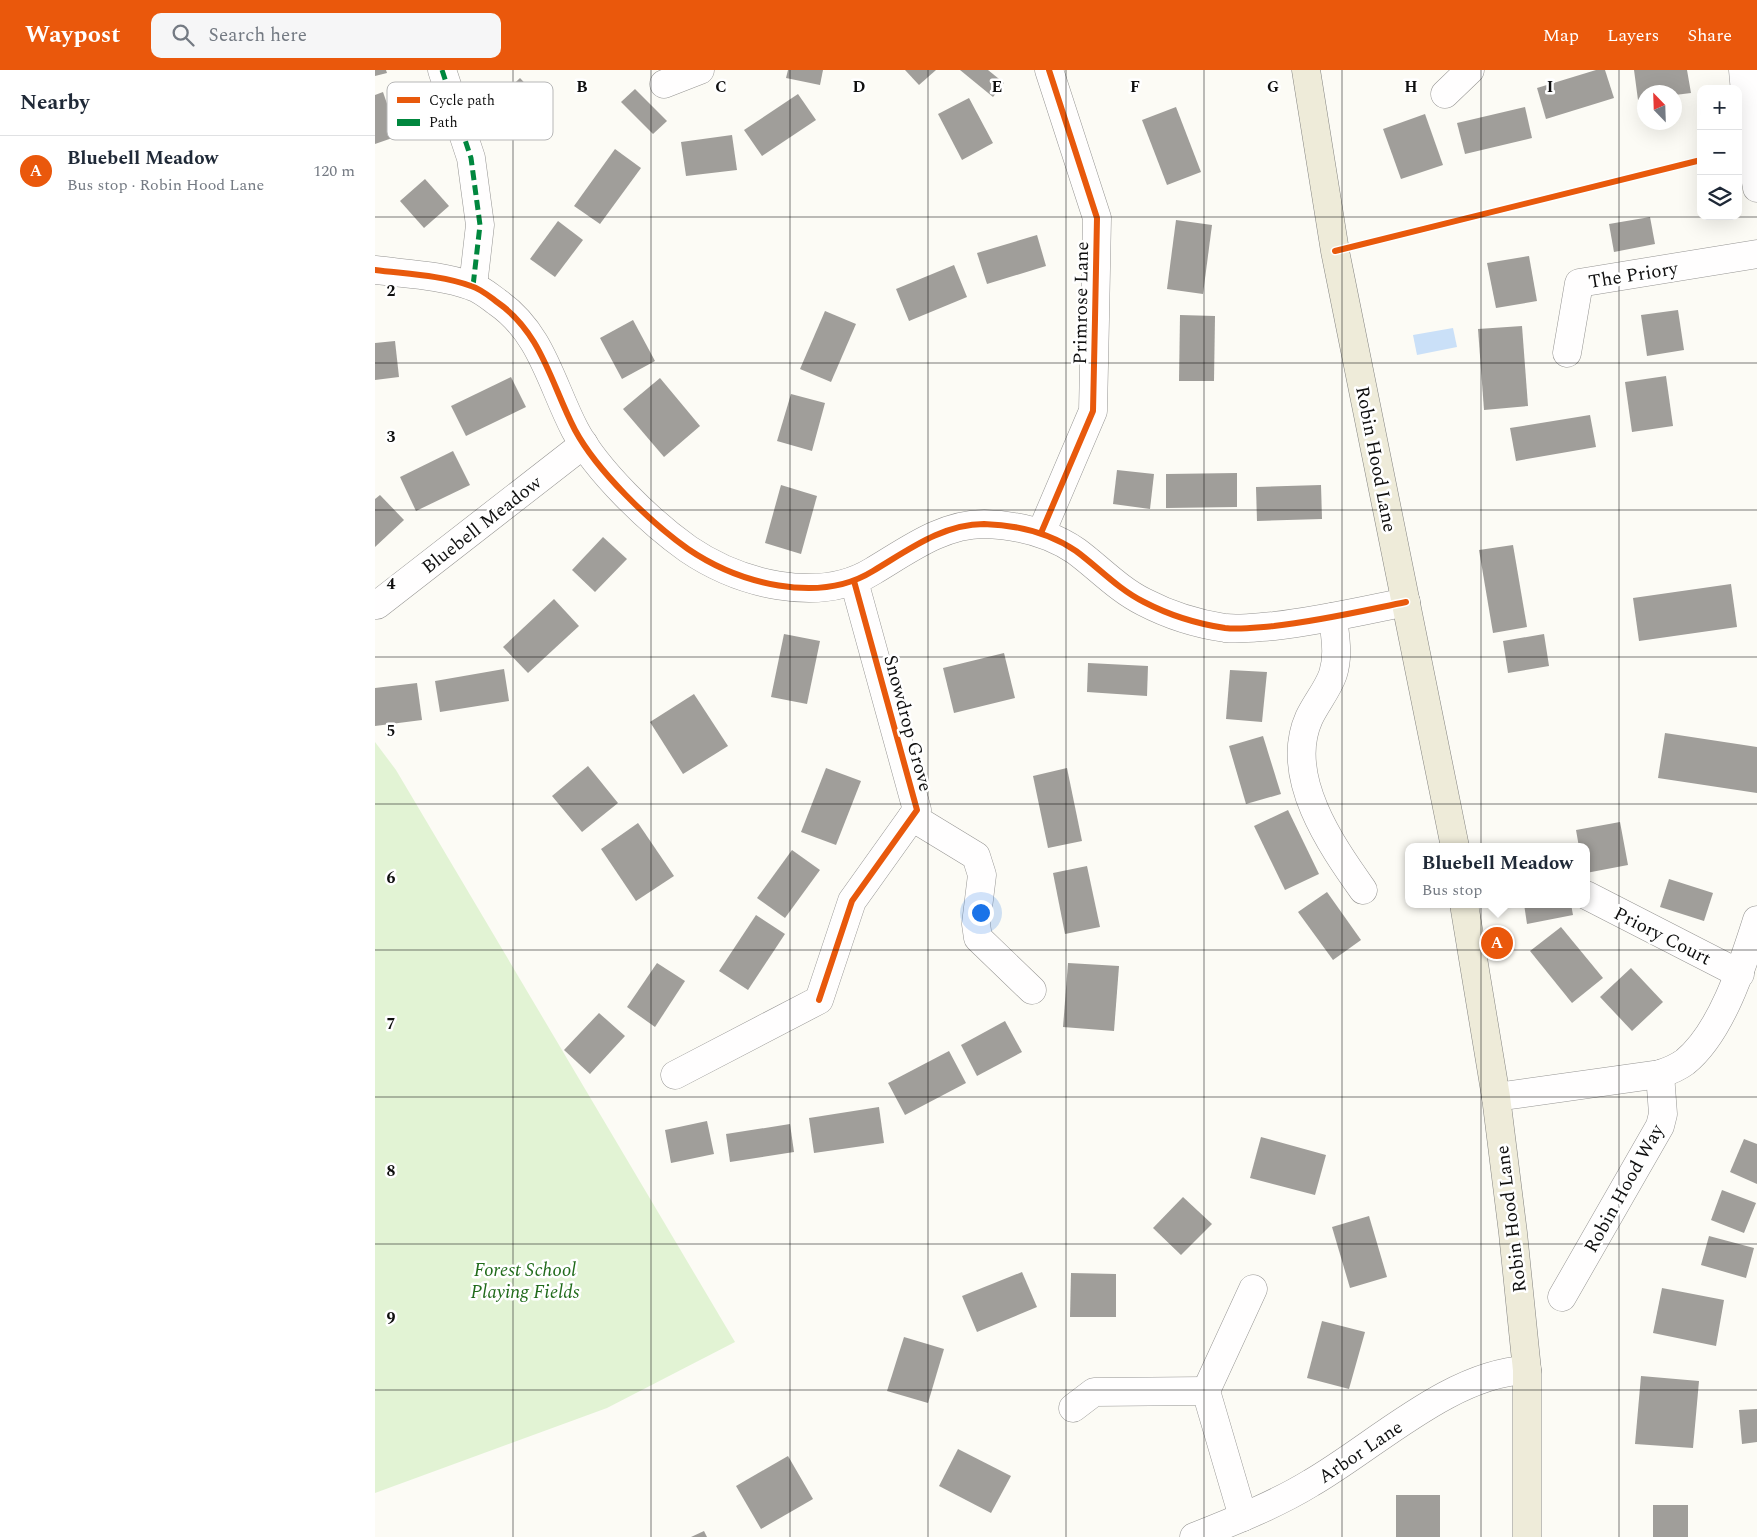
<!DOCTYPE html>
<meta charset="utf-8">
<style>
:root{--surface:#fff;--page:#f6f6f7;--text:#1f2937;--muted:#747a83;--line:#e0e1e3;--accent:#ea580c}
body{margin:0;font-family:Spectral,serif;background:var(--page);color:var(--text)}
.controls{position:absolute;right:15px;top:15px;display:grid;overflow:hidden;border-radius:10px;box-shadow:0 5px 20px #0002}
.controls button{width:45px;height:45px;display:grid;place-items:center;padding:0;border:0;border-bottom:1px solid var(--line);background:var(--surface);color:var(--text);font:25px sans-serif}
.compass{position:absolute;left:1262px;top:15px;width:45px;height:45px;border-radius:50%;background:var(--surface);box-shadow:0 5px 20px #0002;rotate:337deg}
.you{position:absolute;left:605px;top:842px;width:18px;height:18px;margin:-12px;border:4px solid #fff;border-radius:50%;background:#1a73e8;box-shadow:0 0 0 8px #1a73e833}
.badge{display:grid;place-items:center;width:32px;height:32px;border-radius:50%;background:var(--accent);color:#fff;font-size:16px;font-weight:700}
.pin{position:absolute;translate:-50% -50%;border:2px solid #fff;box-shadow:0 1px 5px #0006}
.popup{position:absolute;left:1030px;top:773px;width:185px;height:65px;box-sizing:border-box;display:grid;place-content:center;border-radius:10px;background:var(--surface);filter:drop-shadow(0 1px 4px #0005);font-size:16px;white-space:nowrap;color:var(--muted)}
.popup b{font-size:19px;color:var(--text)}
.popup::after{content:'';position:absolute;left:50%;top:100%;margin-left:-10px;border:10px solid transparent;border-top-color:var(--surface)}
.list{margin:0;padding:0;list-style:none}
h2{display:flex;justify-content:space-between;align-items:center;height:65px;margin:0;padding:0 20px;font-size:21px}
h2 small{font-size:16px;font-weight:400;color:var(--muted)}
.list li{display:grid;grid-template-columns:32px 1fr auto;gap:15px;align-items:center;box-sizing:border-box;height:70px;padding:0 20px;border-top:1px solid var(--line)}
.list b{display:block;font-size:19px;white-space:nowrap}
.list p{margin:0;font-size:16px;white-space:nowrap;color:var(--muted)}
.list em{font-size:16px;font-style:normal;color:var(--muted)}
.icon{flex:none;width:28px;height:28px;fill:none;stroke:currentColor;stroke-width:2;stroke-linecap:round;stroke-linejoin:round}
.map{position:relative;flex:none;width:1382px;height:1467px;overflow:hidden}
header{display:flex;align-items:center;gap:30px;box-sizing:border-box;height:70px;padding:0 25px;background:var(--accent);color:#fff}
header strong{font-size:24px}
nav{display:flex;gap:28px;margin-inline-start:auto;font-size:18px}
.search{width:350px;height:45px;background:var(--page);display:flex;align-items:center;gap:12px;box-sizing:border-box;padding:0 18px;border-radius:10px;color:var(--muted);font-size:19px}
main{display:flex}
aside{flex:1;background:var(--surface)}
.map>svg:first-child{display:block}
.green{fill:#e2f3d4}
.water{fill:#cae0f8}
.building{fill:#a09e9a}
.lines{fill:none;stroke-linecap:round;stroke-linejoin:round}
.minor-casing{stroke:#969593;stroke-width:29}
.major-casing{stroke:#838380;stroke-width:29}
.path{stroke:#b9b9b8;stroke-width:3;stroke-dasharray:5 2.5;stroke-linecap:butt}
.minor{stroke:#fffefe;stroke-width:28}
.major{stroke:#eeebd9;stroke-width:28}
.quiet{stroke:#00873e;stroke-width:5;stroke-dasharray:10 5;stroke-linecap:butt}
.cycleway-casing{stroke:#fff;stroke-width:9}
.cycleway{stroke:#e8590c;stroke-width:6}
.grid{fill:none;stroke:#0f0f0f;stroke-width:1;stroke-opacity:0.55}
.labels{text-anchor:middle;stroke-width:5;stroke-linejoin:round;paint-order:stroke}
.street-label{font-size:19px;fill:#0f0f0f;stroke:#fff}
.park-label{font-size:19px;font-style:italic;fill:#216b1b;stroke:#fff}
.key{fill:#fff;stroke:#b7b7b7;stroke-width:1}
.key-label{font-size:14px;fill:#0f0f0f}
.grid-label{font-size:16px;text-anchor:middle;font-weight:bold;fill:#0f0f0f;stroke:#fff;stroke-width:5;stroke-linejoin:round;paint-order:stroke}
</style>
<header>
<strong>Waypost</strong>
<div class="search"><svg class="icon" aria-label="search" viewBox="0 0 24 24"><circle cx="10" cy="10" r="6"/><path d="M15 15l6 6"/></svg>Search here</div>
<nav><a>Map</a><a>Layers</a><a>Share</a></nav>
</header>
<main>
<aside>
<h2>Nearby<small></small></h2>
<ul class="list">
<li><span class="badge">A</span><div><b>Bluebell Meadow</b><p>Bus stop · Robin Hood Lane</p></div><em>120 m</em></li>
</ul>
</aside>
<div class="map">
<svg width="1382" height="1467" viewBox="0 0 1382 1467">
<rect width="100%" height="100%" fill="#fcfbf5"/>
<!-- green -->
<path class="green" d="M 0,672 L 21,700 L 360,1272 L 232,1338 L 0,1423 Z"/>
<!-- water -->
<path class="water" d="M 1078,258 L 1082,277 L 1042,285 L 1038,265 Z"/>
<!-- building -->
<g class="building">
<path d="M 0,0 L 11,0 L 12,3 L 0,6 Z"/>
<path d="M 413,0 L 448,0 L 445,15 L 411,8 Z"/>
<path d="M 530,0 L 561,0 L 544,15 Z"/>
<path d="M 585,0 L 613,0 L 629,13 L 618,27 Z"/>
<path d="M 1221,0 L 1230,0 L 1239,28 L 1171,49 L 1162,18 Z"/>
<path d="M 1259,0 L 1312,0 L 1316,23 L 1300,25 L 1300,22 L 1270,22 L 1270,29 L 1263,30 Z"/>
<path d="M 145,8 L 171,36 L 146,61 L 119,33 Z"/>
<path d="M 260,19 L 292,51 L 278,64 L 246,32 Z"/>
<path d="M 8,22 L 23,66 L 0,74 L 0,25 Z"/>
<path d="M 423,24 L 441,50 L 387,86 L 369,60 Z"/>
<path d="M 594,28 L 618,73 L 587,90 L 563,44 Z"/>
<path d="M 801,37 L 826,102 L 792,115 L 767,50 Z"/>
<path d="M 1150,37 L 1157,68 L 1090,84 L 1082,53 Z"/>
<path d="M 1050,44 L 1068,95 L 1026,109 L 1008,59 Z"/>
<path d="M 357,65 L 362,100 L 311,106 L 306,72 Z"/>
<path d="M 240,79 L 266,98 L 225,154 L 199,136 Z"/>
<path d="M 50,109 L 74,136 L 49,158 L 25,131 Z"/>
<path d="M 1275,147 L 1280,174 L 1239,182 L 1234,154 Z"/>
<path d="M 801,150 L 837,155 L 828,224 L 792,219 Z"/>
<path d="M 183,151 L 208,170 L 180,207 L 155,189 Z"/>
<path d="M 662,165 L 671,196 L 612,214 L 602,183 Z"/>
<path d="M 1154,186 L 1162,231 L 1121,238 L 1112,193 Z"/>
<path d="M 579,195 L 592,227 L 534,251 L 521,219 Z"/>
<path d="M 1303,240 L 1309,280 L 1272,286 L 1266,245 Z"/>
<path d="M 450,241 L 481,254 L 456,312 L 425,299 Z"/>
<path d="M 805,245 L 840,246 L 839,311 L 804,311 Z"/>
<path d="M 258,250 L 280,291 L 247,309 L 225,268 Z"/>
<path d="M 1147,256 L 1153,336 L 1109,340 L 1103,259 Z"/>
<path d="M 20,271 L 24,307 L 0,310 L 0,273 Z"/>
<path d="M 1291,306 L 1298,356 L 1257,362 L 1250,312 Z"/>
<path d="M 136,307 L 151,337 L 91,366 L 76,336 Z"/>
<path d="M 285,308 L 325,356 L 289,387 L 248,339 Z"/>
<path d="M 416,324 L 450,333 L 437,381 L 402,371 Z"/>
<path d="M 1215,345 L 1221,377 L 1141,391 L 1135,358 Z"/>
<path d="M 78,381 L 95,415 L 41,441 L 25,407 Z"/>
<path d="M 742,400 L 779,404 L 775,439 L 738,434 Z"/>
<path d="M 862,403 L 862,437 L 791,438 L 791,404 Z"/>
<path d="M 406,415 L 442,426 L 426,484 L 390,473 Z"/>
<path d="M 946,415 L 947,449 L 882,451 L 881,417 Z"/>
<path d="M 5,425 L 29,450 L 0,477 L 0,429 Z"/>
<path d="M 228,467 L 252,489 L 220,522 L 197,500 Z"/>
<path d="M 1138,475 L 1152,557 L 1118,563 L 1104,480 Z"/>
<path d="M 1356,514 L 1362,557 L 1264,571 L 1258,528 Z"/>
<path d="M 179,529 L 204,556 L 153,603 L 128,577 Z"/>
<path d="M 409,564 L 445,571 L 432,634 L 396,627 Z"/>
<path d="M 1169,564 L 1174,596 L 1133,603 L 1128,571 Z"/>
<path d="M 629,583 L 640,628 L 579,643 L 568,598 Z"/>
<path d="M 713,593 L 773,596 L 772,626 L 712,622 Z"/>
<path d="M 129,599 L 134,631 L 65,642 L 60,611 Z"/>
<path d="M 855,600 L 892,602 L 887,652 L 851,649 Z"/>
<path d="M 42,613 L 47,650 L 0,656 L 0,618 Z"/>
<path d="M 319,624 L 353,676 L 308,704 L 275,652 Z"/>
<path d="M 1290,663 L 1382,677 L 1382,723 L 1283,708 Z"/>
<path d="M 888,666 L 906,724 L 871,734 L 854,676 Z"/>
<path d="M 213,696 L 243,733 L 207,762 L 177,726 Z"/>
<path d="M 451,698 L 486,711 L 461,775 L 426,762 Z"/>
<path d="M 692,698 L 707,771 L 673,778 L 658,706 Z"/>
<path d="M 913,740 L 944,804 L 910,820 L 879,756 Z"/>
<path d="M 1245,752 L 1253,795 L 1211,803 L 1211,777 L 1204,777 L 1201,760 Z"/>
<path d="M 263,753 L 299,806 L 261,831 L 226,779 Z"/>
<path d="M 417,780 L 445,800 L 410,848 L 382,828 Z"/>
<path d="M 712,796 L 725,857 L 690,864 L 678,803 Z"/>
<path d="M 1294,809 L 1338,823 L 1329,851 L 1285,837 Z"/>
<path d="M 952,822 L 986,870 L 958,890 L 923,842 Z"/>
<path d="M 1149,834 L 1196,834 L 1198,845 L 1152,854 Z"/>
<path d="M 381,845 L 410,864 L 373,920 L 344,901 Z"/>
<path d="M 1186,857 L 1228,908 L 1197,933 L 1155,881 Z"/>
<path d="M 282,893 L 310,911 L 280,957 L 252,937 Z"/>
<path d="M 693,893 L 744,896 L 739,961 L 688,957 Z"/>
<path d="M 1256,898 L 1288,932 L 1257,961 L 1225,927 Z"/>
<path d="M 224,943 L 250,966 L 215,1004 L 189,980 Z"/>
<path d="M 630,951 L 647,982 L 602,1006 L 586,975 Z"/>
<path d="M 574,981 L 591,1013 L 530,1045 L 513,1013 Z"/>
<path d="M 504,1037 L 509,1073 L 439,1083 L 434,1048 Z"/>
<path d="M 332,1051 L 339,1084 L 296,1093 L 290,1060 Z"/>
<path d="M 415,1054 L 419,1082 L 355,1092 L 351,1064 Z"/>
<path d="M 886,1067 L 951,1085 L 940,1125 L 875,1108 Z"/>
<path d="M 1369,1069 L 1382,1074 L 1382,1114 L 1355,1102 Z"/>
<path d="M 1347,1120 L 1381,1133 L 1369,1163 L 1336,1150 Z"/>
<path d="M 808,1127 L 837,1154 L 806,1185 L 778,1158 Z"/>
<path d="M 994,1146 L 1012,1207 L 975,1218 L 957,1157 Z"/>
<path d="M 1334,1166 L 1379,1178 L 1371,1208 L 1326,1195 Z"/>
<path d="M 647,1202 L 662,1237 L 602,1262 L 587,1226 Z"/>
<path d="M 696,1203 L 741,1204 L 741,1247 L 695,1247 Z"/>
<path d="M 1287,1218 L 1349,1230 L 1341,1276 L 1278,1263 Z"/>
<path d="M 947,1251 L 990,1262 L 974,1319 L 932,1308 Z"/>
<path d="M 529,1267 L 569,1279 L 553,1333 L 512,1321 Z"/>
<path d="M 1266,1306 L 1324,1311 L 1318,1378 L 1260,1374 Z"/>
<path d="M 1382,1339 L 1382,1372 L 1367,1374 L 1364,1340 Z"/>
<path d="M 583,1379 L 636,1406 L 616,1443 L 564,1416 Z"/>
<path d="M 413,1386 L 438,1429 L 386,1459 L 361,1416 Z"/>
<rect x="1021" y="1425" width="44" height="42"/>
<rect x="1278" y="1435" width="35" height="32"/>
<path d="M 329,1461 L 332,1467 L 316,1467 Z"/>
</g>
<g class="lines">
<defs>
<g id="minor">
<path d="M 67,0 L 96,88 L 105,155 L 98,216"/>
<path d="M 1368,0 L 1375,77 L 1382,118"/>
<path d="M 289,14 L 325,0"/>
<path d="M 1070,24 L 1095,0"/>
<path d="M 0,200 C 31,204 66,205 96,216 C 106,219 114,226 122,232 C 167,263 176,314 200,360 C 222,401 275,452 313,479 C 363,513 443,535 498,501 C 532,481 567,454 609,454 C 642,455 673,462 701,481 C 724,498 743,519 769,532 C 794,545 823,554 850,558 C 866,560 883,557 899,556 C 944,551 987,541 1031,532"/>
<path d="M 1192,283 L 1204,213 L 1382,184"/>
<path d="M 666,463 L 718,341 L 720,249 L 722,148 L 674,0"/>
<path d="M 2,535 L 209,374"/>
<path d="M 958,547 C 960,566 964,585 958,604 C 953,619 941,633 934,648 C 908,706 956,775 988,820"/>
<path d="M 537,747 L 601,786 L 607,805 L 601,854 L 603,868 L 657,920"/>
<path d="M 1211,825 L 1365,904"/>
<path d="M 300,1005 L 444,930 L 477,831 L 542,740 L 479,511"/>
<path d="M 1121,1027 L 1285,1004 C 1294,1001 1302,998 1310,992 C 1347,962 1368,894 1382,850"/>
<path d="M 1187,1227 L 1285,1056 L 1288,1044 L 1285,1004"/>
<path d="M 698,1338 L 719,1322 L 831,1321"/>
<path d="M 868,1447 L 831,1321 L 878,1219"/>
<path d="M 819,1467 C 859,1451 900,1435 936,1413 C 1000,1376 1076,1303 1152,1300"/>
</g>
<g id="major">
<path d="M 931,0 L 960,181 L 1080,777"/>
<path d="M 1089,834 L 1121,1027 L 1138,1163 L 1152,1300 L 1152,1467"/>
</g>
</defs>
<!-- minor casing -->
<use href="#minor" class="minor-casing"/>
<!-- major casing -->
<use href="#major" class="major-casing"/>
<!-- path -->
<path class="path" d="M 988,175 L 1326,90"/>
<!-- minor -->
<use href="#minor" class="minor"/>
<!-- major -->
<use href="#major" class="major"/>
<!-- quiet -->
<path class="quiet" d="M 67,0 L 96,88 L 105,155 L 98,216"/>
<defs>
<g id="cycleway">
<path d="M 960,181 L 1326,90"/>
<path d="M 0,200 C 31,204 66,205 96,216 C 106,219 114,226 122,232 C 167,263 176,314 200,360 C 222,401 275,452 313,479 C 363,513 443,535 498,501 C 532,481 567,454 609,454 C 642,455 673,462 701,481 C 724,498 743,519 769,532 C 794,545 823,554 850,558 C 866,560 883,557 899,556 C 944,551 987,541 1031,532"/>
<path d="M 666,463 L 718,341 L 720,249 L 722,148 L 674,0"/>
<path d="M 444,930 L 477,831 L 542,740 L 479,511"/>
</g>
</defs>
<!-- cycleway casing -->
<use href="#cycleway" class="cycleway-casing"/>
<!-- cycleway -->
<use href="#cycleway" class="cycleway"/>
</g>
<!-- grid -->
<path class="grid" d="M 138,0 L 138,1467M 276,0 L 276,1467M 415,0 L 415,1467M 553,0 L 553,1467M 691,0 L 691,1467M 829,0 L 829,1467M 967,0 L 967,1467M 1106,0 L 1106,1467M 1244,0 L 1244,1467M 0,147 L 1382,147M 0,293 L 1382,293M 0,440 L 1382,440M 0,587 L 1382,587M 0,734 L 1382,734M 0,880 L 1382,880M 0,1027 L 1382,1027M 0,1174 L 1382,1174M 0,1320 L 1382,1320"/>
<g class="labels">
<!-- street labels -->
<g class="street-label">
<text transform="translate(1258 204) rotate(-9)" y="7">The Priory</text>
<text transform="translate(705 233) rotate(-89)" y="7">Primrose Lane</text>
<text transform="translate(1002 389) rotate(79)" y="7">Robin Hood Lane</text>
<text transform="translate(106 454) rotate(-38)" y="7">Bluebell Meadow</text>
<text transform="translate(534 653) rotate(75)" y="7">Snowdrop Grove</text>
<text transform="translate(1288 865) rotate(27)" y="7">Priory Court</text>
<text transform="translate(1248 1118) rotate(-61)" y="7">Robin Hood Way</text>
<text transform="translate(1135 1149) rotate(-97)" y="7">Robin Hood Lane</text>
<text transform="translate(985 1381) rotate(-34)" y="7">Arbor Lane</text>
</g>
<!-- park labels -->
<g class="park-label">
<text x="150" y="1206">Forest School<tspan x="150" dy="22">Playing Fields</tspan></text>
</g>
</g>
<!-- legend -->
<rect x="12" y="12" width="166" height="58" rx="8" class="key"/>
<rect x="22" y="27" width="23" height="6" fill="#e8590c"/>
<rect x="22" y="49" width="23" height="7" fill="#00873e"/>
<g class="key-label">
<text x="54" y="35">Cycle path</text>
<text x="54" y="57">Path</text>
</g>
<g class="grid-label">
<text x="207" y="22">B</text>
<text x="346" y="22">C</text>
<text x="484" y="22">D</text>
<text x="622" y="22">E</text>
<text x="760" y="22">F</text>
<text x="898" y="22">G</text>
<text x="1036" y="22">H</text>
<text x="1175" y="22">I</text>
<text x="16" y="226">2</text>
<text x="16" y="372">3</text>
<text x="16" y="519">4</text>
<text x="16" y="666">5</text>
<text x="16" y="813">6</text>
<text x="16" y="959">7</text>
<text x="16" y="1106">8</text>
<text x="16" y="1253">9</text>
</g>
</svg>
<div class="controls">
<button>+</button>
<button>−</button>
<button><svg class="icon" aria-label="layers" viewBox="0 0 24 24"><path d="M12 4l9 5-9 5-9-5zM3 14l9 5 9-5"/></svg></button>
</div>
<svg class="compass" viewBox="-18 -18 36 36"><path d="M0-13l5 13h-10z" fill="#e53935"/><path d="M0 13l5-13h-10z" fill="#747a83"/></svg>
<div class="you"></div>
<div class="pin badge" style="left:1122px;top:873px">A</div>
<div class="popup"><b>Bluebell Meadow</b>Bus stop</div>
</div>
</main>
